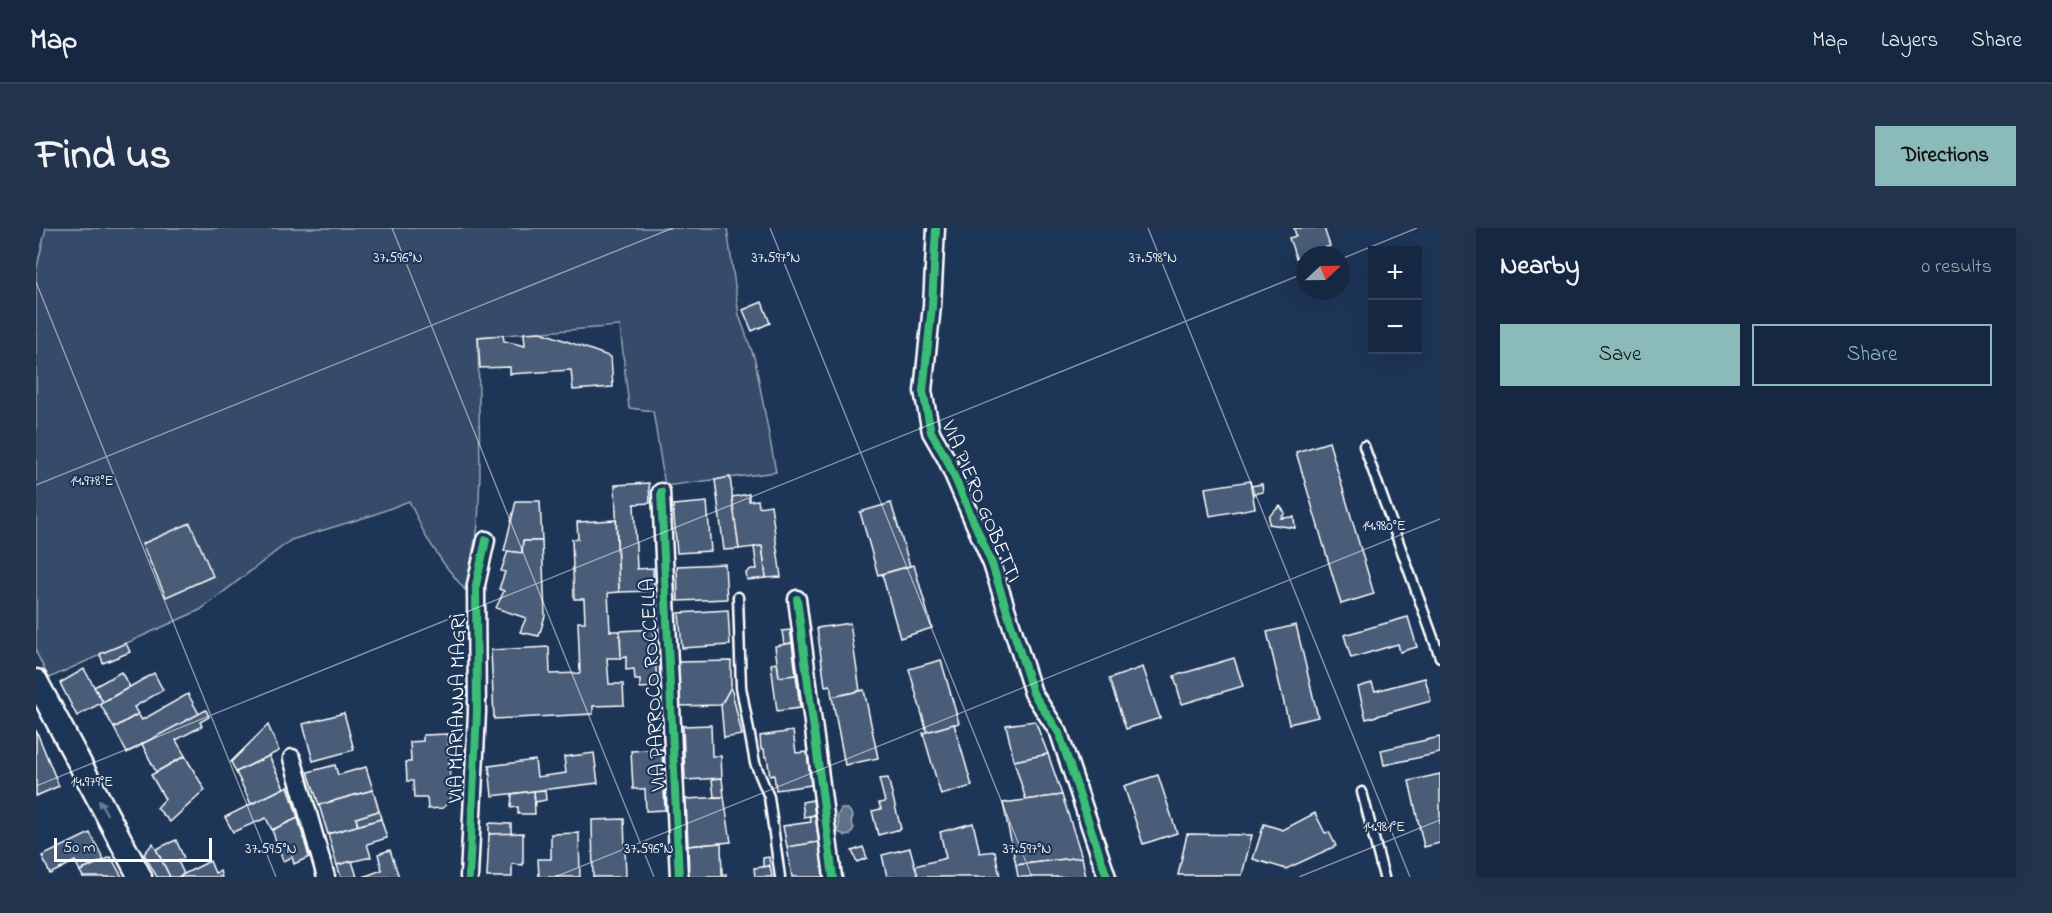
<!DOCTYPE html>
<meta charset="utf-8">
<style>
:root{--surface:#162841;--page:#23344c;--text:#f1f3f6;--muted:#9ea6b1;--line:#35445a;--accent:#8bbbb9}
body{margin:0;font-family:"Indie Flower",sans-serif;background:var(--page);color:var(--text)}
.controls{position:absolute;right:18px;top:18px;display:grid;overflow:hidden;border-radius:0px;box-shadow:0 6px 24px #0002}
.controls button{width:54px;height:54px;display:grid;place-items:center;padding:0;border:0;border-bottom:2px solid var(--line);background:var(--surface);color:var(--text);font:30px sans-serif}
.compass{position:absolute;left:1260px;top:18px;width:54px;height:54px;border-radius:50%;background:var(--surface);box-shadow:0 6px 24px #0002;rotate:68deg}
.scale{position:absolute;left:18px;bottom:15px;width:158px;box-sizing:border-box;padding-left:6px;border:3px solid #fff;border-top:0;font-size:16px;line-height:21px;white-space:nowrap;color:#fff;-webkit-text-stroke:4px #1d3557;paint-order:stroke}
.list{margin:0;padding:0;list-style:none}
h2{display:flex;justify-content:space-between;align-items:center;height:78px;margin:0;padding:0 24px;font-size:26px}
h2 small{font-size:20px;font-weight:400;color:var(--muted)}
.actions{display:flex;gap:12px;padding:18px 24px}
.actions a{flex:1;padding:14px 0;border:2px solid var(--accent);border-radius:0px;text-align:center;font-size:21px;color:var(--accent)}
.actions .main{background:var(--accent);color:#111}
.map{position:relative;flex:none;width:1404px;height:649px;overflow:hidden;border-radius:0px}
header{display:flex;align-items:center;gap:36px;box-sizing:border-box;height:84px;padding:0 30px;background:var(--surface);border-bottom:2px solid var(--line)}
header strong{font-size:28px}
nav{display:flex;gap:33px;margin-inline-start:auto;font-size:21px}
.intro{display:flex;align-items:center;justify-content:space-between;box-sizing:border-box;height:144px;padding:0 36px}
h1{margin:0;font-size:42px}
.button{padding:15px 27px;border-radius:0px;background:var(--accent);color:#111;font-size:21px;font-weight:700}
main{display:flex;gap:36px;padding:0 36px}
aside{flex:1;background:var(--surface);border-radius:0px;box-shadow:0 6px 24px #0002}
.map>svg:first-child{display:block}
.green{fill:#364b69;stroke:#9aa5b4;stroke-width:1.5}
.water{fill:#617289;stroke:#a0aab8;stroke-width:1.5}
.building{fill:#4a5d79;stroke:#fff;stroke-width:1.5}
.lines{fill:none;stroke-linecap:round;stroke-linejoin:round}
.lane-casing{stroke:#fff;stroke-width:13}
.street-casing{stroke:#fff;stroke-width:21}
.secondary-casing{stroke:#fff;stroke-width:27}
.lane{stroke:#1d3557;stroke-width:8}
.street{stroke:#1d3557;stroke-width:16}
.secondary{stroke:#1d3557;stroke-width:22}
.cycleway-casing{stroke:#1d3557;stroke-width:11}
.cycleway{stroke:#3abd76;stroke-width:8}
.oneway{fill:#6c7c92}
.ticks{fill:none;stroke:#fff;stroke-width:1.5;stroke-opacity:0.45}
.labels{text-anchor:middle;stroke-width:4.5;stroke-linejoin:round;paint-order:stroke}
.street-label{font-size:21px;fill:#fff;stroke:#1d3557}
.ticks-label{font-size:15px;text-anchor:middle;fill:#fff;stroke:#1d3557;stroke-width:4.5;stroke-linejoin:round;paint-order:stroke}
</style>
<header>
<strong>Map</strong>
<nav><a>Map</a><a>Layers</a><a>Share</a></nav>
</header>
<div class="intro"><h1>Find us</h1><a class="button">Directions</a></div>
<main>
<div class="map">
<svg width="1404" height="649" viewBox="0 0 1404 649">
<rect width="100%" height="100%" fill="#1d3557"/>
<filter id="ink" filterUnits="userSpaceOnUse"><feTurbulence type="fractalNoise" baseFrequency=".0167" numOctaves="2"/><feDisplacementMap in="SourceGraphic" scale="12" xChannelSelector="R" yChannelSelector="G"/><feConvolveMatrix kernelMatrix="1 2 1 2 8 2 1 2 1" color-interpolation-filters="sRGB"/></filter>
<g filter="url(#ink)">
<!-- green -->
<path class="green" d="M 10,0 L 691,0 L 703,87 L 719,132 L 740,244 L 629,258 L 617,183 L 593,180 L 584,98 L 442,109 L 444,245 L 442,298 L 429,362 L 408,336 L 390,309 L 373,273 L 337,287 L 255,312 L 164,382 L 13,450 L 0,424 L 0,43 Z"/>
<!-- water -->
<path class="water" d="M 805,581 L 812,581 L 817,588 L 815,594 L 818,600 L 814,607 L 810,608 L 802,604 L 803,595 L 801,588 Z"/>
<!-- building -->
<g class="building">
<path d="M 1258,0 L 1288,0 L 1294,18 L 1260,30 L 1253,10 L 1260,8 Z"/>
<path d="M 726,74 L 734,95 L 716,103 L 707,82 Z"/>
<path d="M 505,104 L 575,129 L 577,159 L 537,162 L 535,142 L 474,146 L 474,139 L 444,140 L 442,109 L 467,107 L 468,113 L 489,118 L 488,105 Z"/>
<path d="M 1293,214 L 1338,366 L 1305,376 L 1260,224 Z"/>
<path d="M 694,249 L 703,321 L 688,322 L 679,252 Z"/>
<path d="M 1214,253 L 1219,280 L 1174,288 L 1169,260 Z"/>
<path d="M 613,255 L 614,275 L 598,276 L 601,341 L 617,340 L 618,363 L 583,364 L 579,257 Z"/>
<path d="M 1226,256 L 1227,264 L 1217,266 L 1215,258 Z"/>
<path d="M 713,266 L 713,273 L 722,272 L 723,279 L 735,277 L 745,349 L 730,350 L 726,318 L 703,321 L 696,269 Z"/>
<path d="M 480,273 L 504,273 L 506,313 L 487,313 L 486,325 L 468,323 Z"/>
<path d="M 671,274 L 675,323 L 641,325 L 637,277 Z"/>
<path d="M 855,275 L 874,338 L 842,347 L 824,284 Z"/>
<path d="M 1244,278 L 1249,285 L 1245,290 L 1258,289 L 1259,300 L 1233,296 L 1233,288 Z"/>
<path d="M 580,292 L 583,364 L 572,365 L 574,403 L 584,403 L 585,430 L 571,430 L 573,456 L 587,456 L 588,477 L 557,478 L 557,486 L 458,491 L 455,422 L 513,419 L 514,446 L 544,445 L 542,394 L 549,394 L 548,371 L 538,371 L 536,311 L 542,311 L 541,294 Z"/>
<path d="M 154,295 L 177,348 L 130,369 L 106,316 Z"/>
<path d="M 487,313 L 506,313 L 509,388 L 503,408 L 484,404 L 490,390 L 460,380 L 468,363 L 463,361 L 469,344 L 465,343 L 472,323 L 486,325 Z"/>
<path d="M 726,318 L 730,350 L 711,352 L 710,345 L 715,341 L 721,341 L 718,319 Z"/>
<path d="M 689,336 L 691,371 L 642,373 L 641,338 Z"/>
<path d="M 878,337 L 896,400 L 864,410 L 846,346 Z"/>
<path d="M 692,382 L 694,417 L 646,420 L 643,385 Z"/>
<path d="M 1372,389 L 1381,419 L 1364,424 L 1362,416 L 1315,430 L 1308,407 Z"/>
<path d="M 814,395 L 824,463 L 796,469 L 794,457 L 789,458 L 781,400 Z"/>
<path d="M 1260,397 L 1282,489 L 1253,496 L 1231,404 Z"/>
<path d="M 618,401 L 621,459 L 604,460 L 604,452 L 599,452 L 598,441 L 590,442 L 590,429 L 585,430 L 584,403 Z"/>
<path d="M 754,402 L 756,415 L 748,416 L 746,403 Z"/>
<path d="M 90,415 L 94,424 L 67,435 L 64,426 Z"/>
<path d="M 756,415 L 760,447 L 743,449 L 739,418 Z"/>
<path d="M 1198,430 L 1207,458 L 1146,476 L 1138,448 Z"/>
<path d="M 905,432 L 923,495 L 891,504 L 873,441 Z"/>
<path d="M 695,433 L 695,459 L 685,477 L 643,478 L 641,434 Z"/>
<path d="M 741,435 L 743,449 L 760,447 L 764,480 L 741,483 L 735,436 Z"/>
<path d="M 1107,439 L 1124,490 L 1090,501 L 1073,451 Z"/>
<path d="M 48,441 L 67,474 L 41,488 L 24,455 Z"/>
<path d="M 85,444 L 94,459 L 67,474 L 58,459 Z"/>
<path d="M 118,445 L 127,462 L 98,479 L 102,486 L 78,500 L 64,476 Z"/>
<path d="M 1389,450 L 1395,473 L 1330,491 L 1322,459 L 1336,455 L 1339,463 Z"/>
<path d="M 695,459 L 706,507 L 688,510 L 685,477 Z"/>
<path d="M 828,462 L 842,530 L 809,537 L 796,469 Z"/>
<path d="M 152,466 L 163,486 L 91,525 L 78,500 L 102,486 L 106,492 Z"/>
<path d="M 170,482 L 173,489 L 164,494 L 166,498 L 140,512 L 149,528 L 120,544 L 106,516 Z"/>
<path d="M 308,485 L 318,522 L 277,533 L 267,496 Z"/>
<path d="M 999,493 L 1012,526 L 978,533 L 970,497 Z"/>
<path d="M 918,496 L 936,558 L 905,567 L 887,505 Z"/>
<path d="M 232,497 L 243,523 L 200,544 L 195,534 Z"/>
<path d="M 675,497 L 676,528 L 685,528 L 686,550 L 649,552 L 647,498 Z"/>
<path d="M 0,502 L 23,558 L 0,568 Z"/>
<path d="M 757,503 L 760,525 L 771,524 L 775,557 L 740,562 L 738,547 L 734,548 L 731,529 L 729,529 L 728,521 L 725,521 L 724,508 Z"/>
<path d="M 412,506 L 415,572 L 407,580 L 392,581 L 391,570 L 378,570 L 377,553 L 371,553 L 370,534 L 375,534 L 374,514 L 387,513 L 387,507 Z"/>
<path d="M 1404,509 L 1404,525 L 1348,537 L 1345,522 Z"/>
<path d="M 626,521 L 629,582 L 610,583 L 609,561 L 597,561 L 595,523 Z"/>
<path d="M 558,525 L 562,555 L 456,568 L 453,538 L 499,532 L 501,549 L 530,545 L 528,529 Z"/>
<path d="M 1012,526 L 1026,567 L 990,572 L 978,533 Z"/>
<path d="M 149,528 L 169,562 L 134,594 L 121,580 L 129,571 L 115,547 Z"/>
<path d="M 233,528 L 248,560 L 215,576 L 200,544 Z"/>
<path d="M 299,537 L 302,547 L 330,539 L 337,562 L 283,577 L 272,544 Z"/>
<path d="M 1404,546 L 1404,615 L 1388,619 L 1373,553 Z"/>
<path d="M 1122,547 L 1141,605 L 1107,616 L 1088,558 Z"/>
<path d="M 686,550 L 688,569 L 678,569 L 676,551 Z"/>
<path d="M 852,550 L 865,601 L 842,607 L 836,583 L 845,581 L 843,575 L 849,574 L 843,551 Z"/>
<path d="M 252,558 L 262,590 L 236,602 L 230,590 L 197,604 L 189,589 Z"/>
<path d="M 337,562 L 343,583 L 320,590 L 322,598 L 292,606 L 283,577 Z"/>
<path d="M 509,562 L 510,572 L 499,574 L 498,563 Z"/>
<path d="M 498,563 L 499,586 L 482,586 L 482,579 L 475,580 L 476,566 Z"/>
<path d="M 1026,567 L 1046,629 L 980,637 L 967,575 Z"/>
<path d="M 688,569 L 695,614 L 652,618 L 650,571 Z"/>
<path d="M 777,572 L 779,587 L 768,589 L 766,574 Z"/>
<path d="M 343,583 L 345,591 L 322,598 L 320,590 Z"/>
<path d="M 1279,585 L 1289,605 L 1293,604 L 1300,618 L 1250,641 L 1217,631 L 1228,596 L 1247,602 Z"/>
<path d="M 779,587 L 783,614 L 751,619 L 747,598 L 775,594 L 774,588 Z"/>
<path d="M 262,590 L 273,629 L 258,636 L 256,629 L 247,633 L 236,602 Z"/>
<path d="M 345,591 L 351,610 L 331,616 L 335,629 L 301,637 L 292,606 Z"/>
<path d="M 588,591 L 590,649 L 557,649 L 556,592 Z"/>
<path d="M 453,595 L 475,596 L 475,606 L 453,606 Z"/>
<path d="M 937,595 L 944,625 L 959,623 L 964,649 L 882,649 L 879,638 L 910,630 L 904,604 Z"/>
<path d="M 54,605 L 68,632 L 44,643 L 39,633 L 14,646 L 6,628 Z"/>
<path d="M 487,605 L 487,637 L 476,636 L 476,649 L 451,649 L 453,606 Z"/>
<path d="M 543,605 L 544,649 L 503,649 L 502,631 L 515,631 L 515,606 Z"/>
<path d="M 1151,606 L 1216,607 L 1206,647 L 1142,647 Z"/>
<path d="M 140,612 L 148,630 L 142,633 L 148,646 L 142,649 L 134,649 L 120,621 Z"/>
<path d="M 783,614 L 789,649 L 756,649 L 751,619 Z"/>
<path d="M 117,615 L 134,649 L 121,649 L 108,626 Z"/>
<path d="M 685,615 L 686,647 L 690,646 L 690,649 L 653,649 L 652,618 Z"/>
<path d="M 827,619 L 831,630 L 821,634 L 816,623 Z"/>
<path d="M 874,620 L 882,649 L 851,649 L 846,627 Z"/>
<path d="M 354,622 L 363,649 L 327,649 L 346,642 L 342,626 Z"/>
<path d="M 75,629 L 86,649 L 47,649 L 44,643 Z"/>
<path d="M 733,629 L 734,638 L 727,639 L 727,630 Z"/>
<path d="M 1046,629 L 1050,649 L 982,649 L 980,637 Z"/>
<path d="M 174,633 L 179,645 L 184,643 L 186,649 L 142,649 Z"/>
<path d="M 316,633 L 321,649 L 305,649 L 301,637 Z"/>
<path d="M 734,638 L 736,649 L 719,649 L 718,640 Z"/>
</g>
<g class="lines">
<defs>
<g id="lane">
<path d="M 1328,218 L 1404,429"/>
<path d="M 702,369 L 705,459 L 719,535 L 733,569 L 744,649"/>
<path d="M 1326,564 L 1348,649"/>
</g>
<g id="street">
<path d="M 900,0 L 896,78 L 887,163 L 895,204 L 911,232 L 956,336 L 997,465 L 1023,505 L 1071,649"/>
<path d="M 625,264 L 643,649"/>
<path d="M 761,371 L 797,649"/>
<path d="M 256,530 L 290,649"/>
<path d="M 433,649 L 441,484 L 440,357 L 450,312"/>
</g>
<path id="secondary" d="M 0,453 L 104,649"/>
</defs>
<!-- lane casing -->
<use href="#lane" class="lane-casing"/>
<!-- street casing -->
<use href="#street" class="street-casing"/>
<!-- secondary casing -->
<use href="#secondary" class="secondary-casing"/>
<!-- lane -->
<use href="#lane" class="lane"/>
<!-- street -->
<use href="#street" class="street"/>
<!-- secondary -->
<use href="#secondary" class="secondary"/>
<defs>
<g id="cycleway">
<path d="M 900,0 L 896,78 L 887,163 L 895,204 L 911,232 L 956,336 L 997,465 L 1023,505 L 1071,649"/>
<path d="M 625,264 L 643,649"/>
<path d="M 761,371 L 797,649"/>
<path d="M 433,649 L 441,484 L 440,357 L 450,312"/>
</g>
</defs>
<!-- cycleway casing -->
<use href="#cycleway" class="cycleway-casing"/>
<!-- cycleway -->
<use href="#cycleway" class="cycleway"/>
</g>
<!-- one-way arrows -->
<defs><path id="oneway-solid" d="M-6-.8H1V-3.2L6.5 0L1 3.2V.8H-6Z" transform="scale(1.5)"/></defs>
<use class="oneway" href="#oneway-solid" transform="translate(67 579) rotate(-118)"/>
</g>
<!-- ticks -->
<path class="ticks" d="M 356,0 L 618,649M 734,0 L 996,649M 1112,0 L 1374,649M 1305,31 L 1381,0M 0,54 L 240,649M 0,257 L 637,0M 0,558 L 1269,45M 519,649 L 1404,291M 1263,649 L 1404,592"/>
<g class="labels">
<!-- street labels -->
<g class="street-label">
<text transform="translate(946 273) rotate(67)" y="7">VIA PIERO GOBETTI</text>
<text transform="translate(616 457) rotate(-93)" y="7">VIA PARROCO ROCCELLA</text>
<text transform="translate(420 480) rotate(-89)" y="7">VIA MARIANNA MAGRÌ</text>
</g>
</g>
<g class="ticks-label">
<text x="362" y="34">37.596°N</text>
<text x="740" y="34">37.597°N</text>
<text x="1117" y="34">37.598°N</text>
<text x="56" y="257">14.978°E</text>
<text x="1348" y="302">14.980°E</text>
<text x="56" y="558">14.979°E</text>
<text x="1348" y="603">14.981°E</text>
<text x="235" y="625">37.595°N</text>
<text x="613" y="625">37.596°N</text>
<text x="991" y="625">37.597°N</text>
</g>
</svg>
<div class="controls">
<button>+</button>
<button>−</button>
</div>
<svg class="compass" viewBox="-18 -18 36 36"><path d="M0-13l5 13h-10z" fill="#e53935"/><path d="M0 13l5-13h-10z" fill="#9ea6b1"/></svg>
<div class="scale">50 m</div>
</div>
<aside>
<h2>Nearby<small>0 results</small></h2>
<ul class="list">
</ul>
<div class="actions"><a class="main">Save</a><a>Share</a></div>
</aside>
</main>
